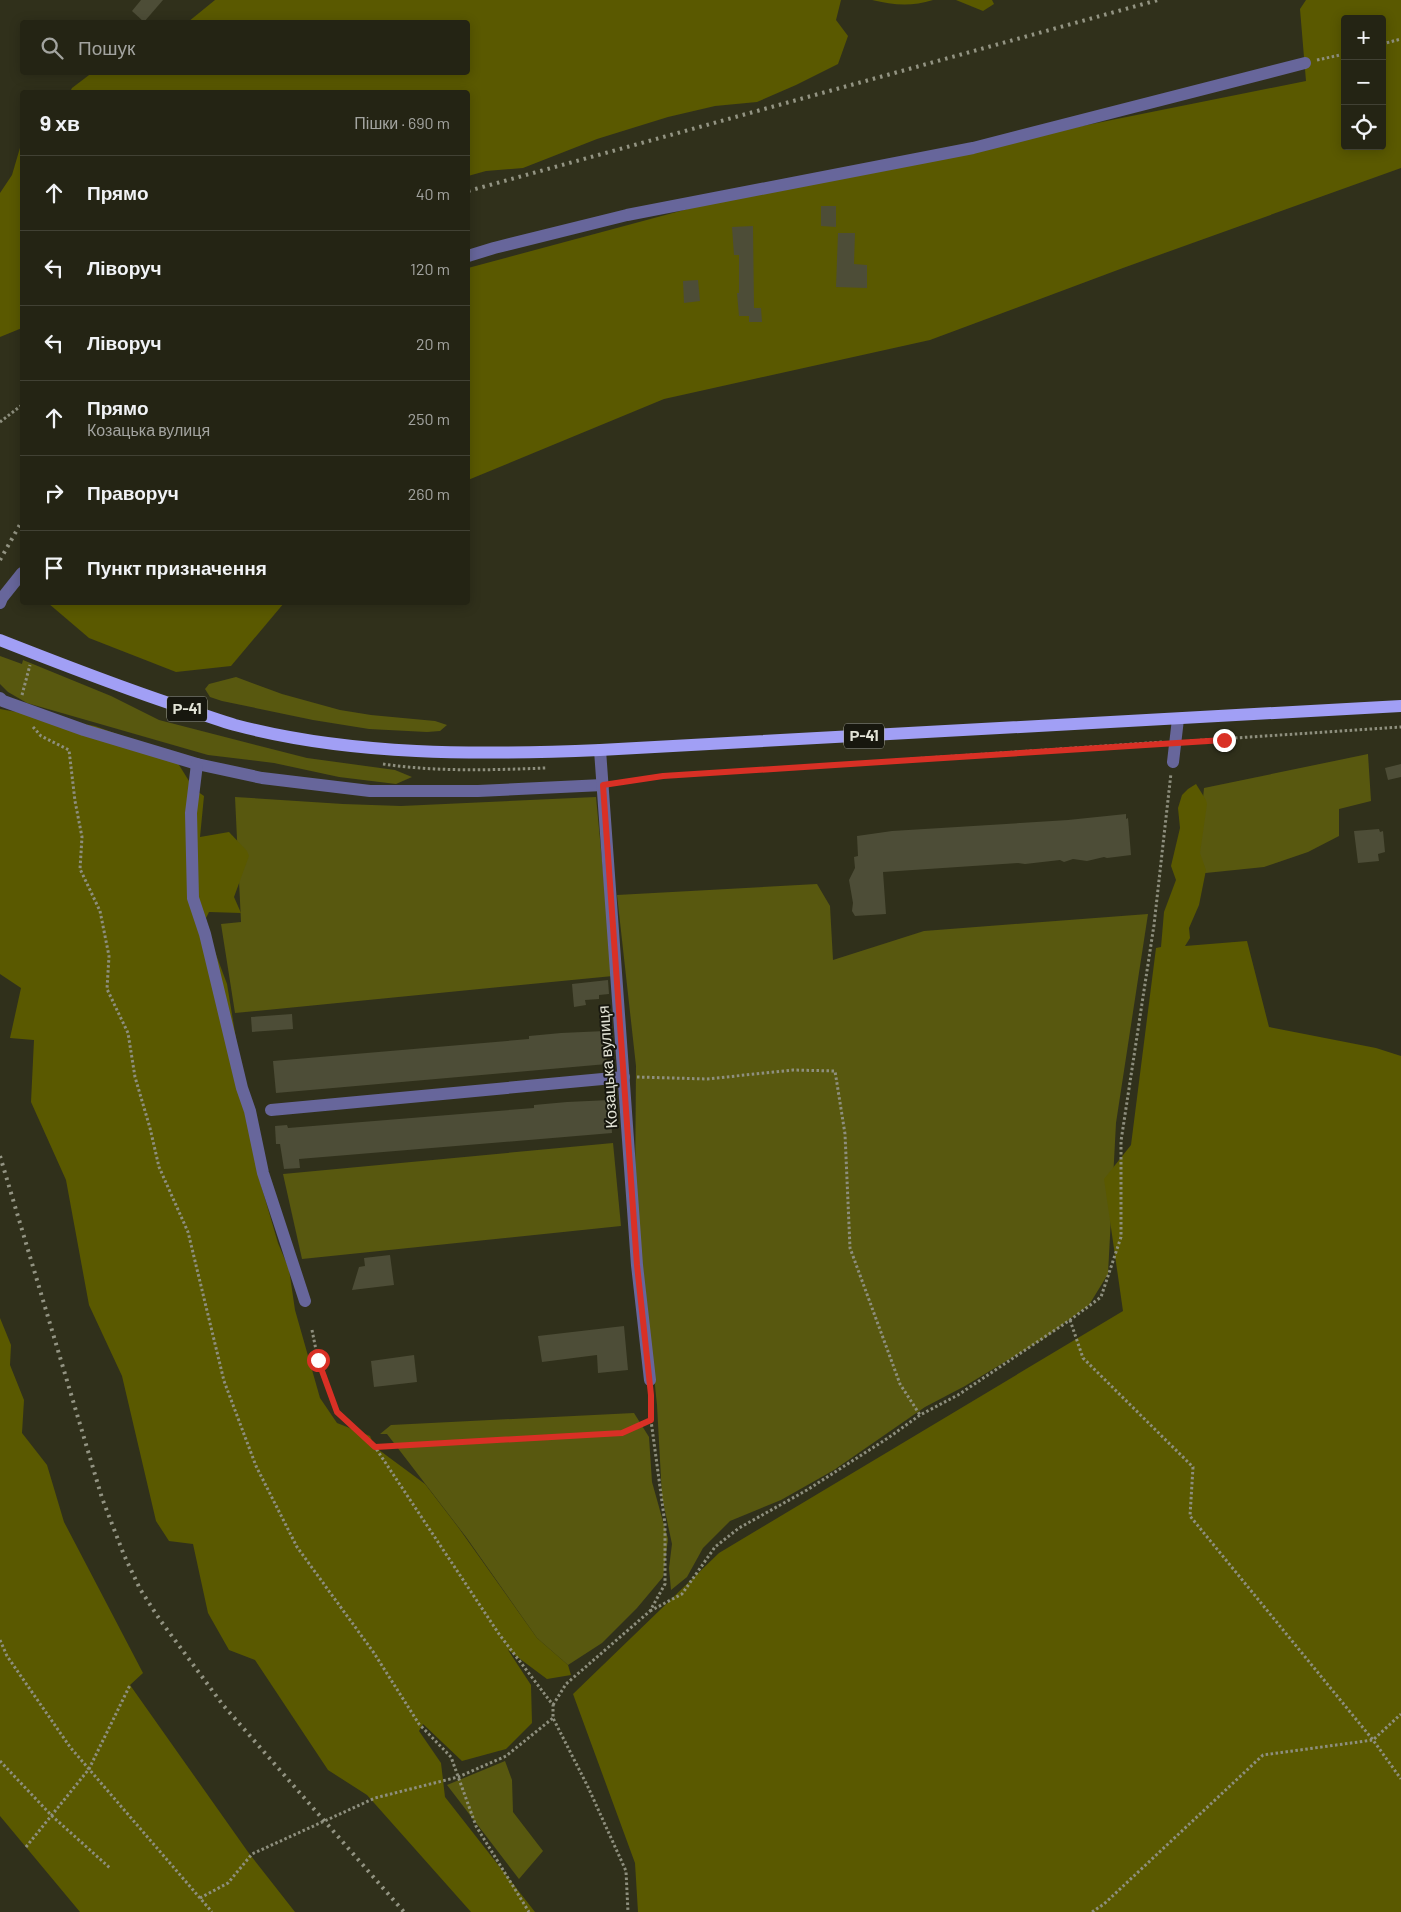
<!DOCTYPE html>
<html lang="uk">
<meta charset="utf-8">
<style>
:root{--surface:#242414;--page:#2c2c1d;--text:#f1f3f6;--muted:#a3a4a0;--line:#414134}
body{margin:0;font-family:Barlow,sans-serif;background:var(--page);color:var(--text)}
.controls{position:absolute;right:15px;top:15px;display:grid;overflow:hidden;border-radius:5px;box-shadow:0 2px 12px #0003}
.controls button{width:45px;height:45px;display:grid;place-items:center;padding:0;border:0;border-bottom:1px solid var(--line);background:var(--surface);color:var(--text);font:25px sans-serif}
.stop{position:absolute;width:15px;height:15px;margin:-11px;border:4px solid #d93025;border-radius:50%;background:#fff}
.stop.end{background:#d93025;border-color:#fff;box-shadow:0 1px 5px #0008}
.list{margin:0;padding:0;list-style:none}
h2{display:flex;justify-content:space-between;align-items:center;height:65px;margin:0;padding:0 20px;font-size:21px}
h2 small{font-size:16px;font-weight:400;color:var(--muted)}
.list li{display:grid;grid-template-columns:32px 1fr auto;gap:15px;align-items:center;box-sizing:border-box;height:75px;padding:0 20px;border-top:1px solid var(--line)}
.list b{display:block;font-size:19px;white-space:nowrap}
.list p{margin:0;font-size:16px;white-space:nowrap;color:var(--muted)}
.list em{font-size:16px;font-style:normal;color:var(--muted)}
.icon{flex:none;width:28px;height:28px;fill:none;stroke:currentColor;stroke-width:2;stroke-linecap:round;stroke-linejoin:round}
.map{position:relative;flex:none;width:1401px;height:1912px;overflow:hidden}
.search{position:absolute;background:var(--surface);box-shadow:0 2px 12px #0003;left:20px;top:20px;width:450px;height:55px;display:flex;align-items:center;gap:12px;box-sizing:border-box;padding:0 18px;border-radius:5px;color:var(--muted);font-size:19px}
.panel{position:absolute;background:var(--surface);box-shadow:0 2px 12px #0003;left:20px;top:90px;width:450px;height:515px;border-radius:5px}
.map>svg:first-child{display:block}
.green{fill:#58580f}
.forest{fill:#5a5900;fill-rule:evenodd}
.building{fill:#4d4d37}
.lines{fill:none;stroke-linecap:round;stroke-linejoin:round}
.path{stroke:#8e8f7e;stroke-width:3;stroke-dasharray:2.5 2.5;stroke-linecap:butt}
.minor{stroke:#67669b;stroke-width:12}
.major{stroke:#a19ff5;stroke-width:12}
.rail{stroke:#939483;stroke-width:4;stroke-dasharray:2.5 5;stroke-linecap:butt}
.route{stroke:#d93025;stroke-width:6}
.labels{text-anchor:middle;stroke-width:4;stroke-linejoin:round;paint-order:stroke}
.shield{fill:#17170e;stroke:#a5a69a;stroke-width:1}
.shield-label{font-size:15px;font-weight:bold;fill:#e2e3d6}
.street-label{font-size:16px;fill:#e2e3d6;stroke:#17170e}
</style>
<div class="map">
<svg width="1401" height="1912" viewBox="0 0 1401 1912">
<rect width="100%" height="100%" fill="#30301b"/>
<!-- green -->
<g class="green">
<path d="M 0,656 L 22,664 L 23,660 L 111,696 L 159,720 L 307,758 L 395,770 L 412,777 L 396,784 L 339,777 L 274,763 L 208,755 L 27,703 L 8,692 L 0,684 Z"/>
<path d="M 236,677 L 282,694 L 340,710 L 371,715 L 435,721 L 447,725 L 440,731 L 427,732 L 369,729 L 313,720 L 222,701 L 210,697 L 205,689 L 209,684 Z"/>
<path d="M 1368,754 L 1371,801 L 1339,809 L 1339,836 L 1308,852 L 1264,867 L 1196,874 L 1204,788 Z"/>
<path d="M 235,797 L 343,804 L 401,806 L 596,797 L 613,976 L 235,1013 L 221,924 L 241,922 Z"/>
<path d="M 817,884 L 830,906 L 833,960 L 924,931 L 1148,914 L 1116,1123 L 1108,1274 L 1089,1305 L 1043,1339 L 965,1386 L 925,1407 L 834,1470 L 781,1500 L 730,1521 L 703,1548 L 687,1577 L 671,1590 L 669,1568 L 672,1544 L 662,1497 L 657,1405 L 635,1194 L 636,1066 L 617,895 Z"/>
<path d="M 613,1143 L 621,1226 L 302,1259 L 283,1174 Z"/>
<path d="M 634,1413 L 649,1437 L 652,1482 L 668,1539 L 663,1577 L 637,1608 L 602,1643 L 568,1665 L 537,1638 L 466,1537 L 387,1434 L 380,1434 L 391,1425 Z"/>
<path d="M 505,1761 L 512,1780 L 513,1812 L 543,1851 L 519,1879 L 447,1785 Z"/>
</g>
<!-- forest -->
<g class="forest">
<path d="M 215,0 L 841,0 L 836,20 L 848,36 L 838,64 L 796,85 L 757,102 L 715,106 L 668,117 L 597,139 L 523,168 L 486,171 L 468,176 L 468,92 L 70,92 L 72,88 L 93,72 L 468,72 L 468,22 L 188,22 Z"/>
<path d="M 872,0 L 933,0 C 911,7 893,5 872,0 Z"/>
<path d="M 956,0 L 992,0 L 994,4 L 983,11 Z"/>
<path d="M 1306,0 L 1401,0 L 1401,168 L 1123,268 L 930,340 L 664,399 L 468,480 L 468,268 L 695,207 L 878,167 L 1306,81 L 1300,9 ZM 1345,19 L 1382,19 L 1382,146 L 1345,146 Z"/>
<path d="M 22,141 L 22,328 L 0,337 L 0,193 L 12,175 Z"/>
<path d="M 48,603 L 284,603 L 231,666 L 176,672 L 89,638 Z"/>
<path d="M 0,709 L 95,726 L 164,751 L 174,757 L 194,789 L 204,796 L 200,837 L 229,832 L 247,851 L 249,856 L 234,897 L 241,913 L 209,912 L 206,918 L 208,933 L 227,984 L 259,1178 L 278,1243 L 289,1269 L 295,1310 L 320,1398 L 337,1423 L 370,1436 L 375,1447 L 425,1484 L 458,1527 L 537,1638 L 568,1665 L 571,1675 L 547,1679 L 508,1650 L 531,1685 L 532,1723 L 506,1749 L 462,1761 L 423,1724 L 419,1731 L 441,1763 L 445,1797 L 535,1912 L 471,1912 L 367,1795 L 328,1770 L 255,1660 L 229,1650 L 208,1613 L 193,1544 L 169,1541 L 156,1521 L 122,1376 L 89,1305 L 66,1180 L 31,1102 L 34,1040 L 10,1038 L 21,988 L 0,974 Z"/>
<path d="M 1196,784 L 1206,800 L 1207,804 L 1200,853 L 1206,870 L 1199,905 L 1189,928 L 1190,938 L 1185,946 L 1247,941 L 1269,1027 L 1376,1048 L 1401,1056 L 1401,1912 L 638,1912 L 635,1863 L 573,1694 L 719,1553 L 1123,1311 L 1104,1179 L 1131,1145 L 1156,948 L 1161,947 L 1164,912 L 1176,880 L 1171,866 L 1180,828 L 1178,808 L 1182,795 L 1188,789 Z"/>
<path d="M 0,1318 L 11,1345 L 10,1365 L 24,1400 L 22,1433 L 47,1465 L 64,1522 L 143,1673 L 130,1685 L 248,1852 L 295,1912 L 80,1912 L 0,1816 Z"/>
</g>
<!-- building -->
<g class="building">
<path d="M 141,0 L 163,0 L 144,22 L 132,11 Z"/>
<path d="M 821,206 L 836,206 L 836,227 L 821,226 Z"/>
<path d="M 753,226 L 754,308 L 761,308 L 762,322 L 749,322 L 749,316 L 739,316 L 737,293 L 739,293 L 739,255 L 734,255 L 732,227 Z"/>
<path d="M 838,233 L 855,233 L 854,264 L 867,265 L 867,288 L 836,287 Z"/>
<path d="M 698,280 L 700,301 L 684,303 L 683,281 Z"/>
<path d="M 1401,764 L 1401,777 L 1388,780 L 1385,768 Z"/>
<path d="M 1126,814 L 1126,819 L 1128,818 L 1131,855 L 1107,858 L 1104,857 L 1087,861 L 1073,859 L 1064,862 L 1060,860 L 1025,864 L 1018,863 L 883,872 L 886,914 L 855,916 L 852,911 L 853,903 L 849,880 L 855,868 L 854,857 L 858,856 L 857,836 L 892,831 L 1068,820 Z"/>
<path d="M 1379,829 L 1380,832 L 1383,831 L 1385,852 L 1378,854 L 1379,861 L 1358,863 L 1354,831 Z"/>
<path d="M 608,980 L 609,994 L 599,995 L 599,999 L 585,1000 L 586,1005 L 574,1007 L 572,984 Z"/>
<path d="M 292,1014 L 293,1029 L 252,1032 L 251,1017 Z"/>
<path d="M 605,1031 L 607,1064 L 276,1093 L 273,1061 L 529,1039 L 529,1036 L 561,1033 Z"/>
<path d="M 610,1100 L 612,1133 L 299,1159 L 300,1168 L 284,1169 L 280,1144 L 276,1144 L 275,1126 L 287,1125 L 288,1128 L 534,1108 L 534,1105 L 567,1102 Z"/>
<path d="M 390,1255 L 394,1285 L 352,1290 L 359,1267 L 365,1266 L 364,1258 Z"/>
<path d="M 624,1326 L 628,1370 L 598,1373 L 597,1355 L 542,1362 L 538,1336 Z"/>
<path d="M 414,1355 L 417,1382 L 374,1387 L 371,1361 Z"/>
</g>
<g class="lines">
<!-- path -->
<g class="path">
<path d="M 1382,44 L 1401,39"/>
<path d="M 1317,60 L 1345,54"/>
<path d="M 0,422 L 22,405"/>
<path d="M 22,695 L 30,665"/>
<path d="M 33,727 L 41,736 L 69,750 L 75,801 L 82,837 L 80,869 L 100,911 L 109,956 L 107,989 L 128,1033 L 135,1077 L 150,1128 L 159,1167 L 188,1232 L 224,1381 L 256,1466 L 297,1547 L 374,1653 L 419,1724 L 451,1757 L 476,1826 L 529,1912"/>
<path d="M 1190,741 L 1401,727"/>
<path d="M 383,764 C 437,772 492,770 546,768"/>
<path d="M 616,783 L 663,776 L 1163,742"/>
<path d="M 637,1077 L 707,1079 L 793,1070 L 835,1071 L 845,1134 L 850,1248 L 900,1384 L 920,1415"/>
<path d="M 1070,1320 L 1083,1358 L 1193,1467 L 1190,1516 L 1373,1740 L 1401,1779"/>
<path d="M 312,1330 L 318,1360 L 337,1411 L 375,1447 L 499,1634 L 553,1705 L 553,1718 L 588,1787 L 626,1871 L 628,1912"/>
<path d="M 376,1447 L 622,1433 L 651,1420"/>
<path d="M 650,1611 L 682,1594 L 715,1547 L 739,1528 L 807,1490 L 888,1438 L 920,1415 L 958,1395 L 1070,1320 L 1101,1297 L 1121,1237 L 1121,1141 L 1154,925 L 1171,773"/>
<path d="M 0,1640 L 7,1656 L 70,1747 L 212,1912"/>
<path d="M 553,1705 L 566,1684 L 650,1611 L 665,1584 L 665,1524 L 650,1413 L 651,1393"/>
<path d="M 0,1761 L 52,1816 L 110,1868"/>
<path d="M 26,1847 L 89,1769 L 130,1685"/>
<path d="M 200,1898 L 228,1883 L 252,1854 L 375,1798 L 458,1777 L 506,1756 L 553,1718"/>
<path d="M 1092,1912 L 1104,1904 L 1263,1755 L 1373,1740 L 1401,1714"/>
</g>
<!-- minor -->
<g class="minor">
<path d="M 468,256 L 494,248 L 627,215 L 973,148 L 1305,63"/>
<path d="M 0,603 L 2,598 L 22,573"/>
<path d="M 0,698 L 3,701 L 84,730 L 197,764 L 262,778 L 370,791 L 478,791 L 603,785"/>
<path d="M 600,750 L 637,1265 L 650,1380"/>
<path d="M 1173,762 L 1178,719"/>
<path d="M 197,764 L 191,813 L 193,898 L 205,934 L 242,1088 L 250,1111 L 263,1173 L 305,1301"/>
<path d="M 271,1110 L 624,1077"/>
</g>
<!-- major -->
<path class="major" d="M 0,640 C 61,664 122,688 184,708 C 201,714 218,720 235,725 C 352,756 480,755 600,750 L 1401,706"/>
<!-- rail -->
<g class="rail">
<path d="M 468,191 L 1158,0"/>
<path d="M 0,560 L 22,521"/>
<path d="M 0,1156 L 102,1498 L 124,1555 L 140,1589 L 160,1620 L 223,1705 L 404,1912"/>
</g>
</g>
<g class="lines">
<!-- route -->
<path class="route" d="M 318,1360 L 337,1412 L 375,1447 L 622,1433 L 651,1420 L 651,1395 L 637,1265 L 603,785 L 663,776 L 1224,740"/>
</g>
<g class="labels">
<!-- shield labels -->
<g class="shield">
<rect x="167" y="696.5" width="40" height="25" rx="4"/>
<rect x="844" y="723.5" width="40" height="25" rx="4"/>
</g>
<g class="shield-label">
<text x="187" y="714">Р-41</text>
<text x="864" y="741">Р-41</text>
</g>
<!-- street labels -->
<g class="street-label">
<text transform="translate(607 1067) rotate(-94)" y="6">Козацька вулиця</text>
</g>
</g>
</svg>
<div class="controls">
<button>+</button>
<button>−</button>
<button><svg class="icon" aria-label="locate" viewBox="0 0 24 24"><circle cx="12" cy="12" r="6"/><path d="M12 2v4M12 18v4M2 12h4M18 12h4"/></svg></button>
</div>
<div class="stop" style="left:318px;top:1360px"></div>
<div class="stop end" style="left:1224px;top:740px"></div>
<div class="search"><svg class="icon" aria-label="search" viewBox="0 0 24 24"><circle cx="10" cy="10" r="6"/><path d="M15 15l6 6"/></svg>Пошук</div>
<section class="panel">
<h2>9 хв<small>Пішки · 690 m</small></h2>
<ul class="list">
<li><svg class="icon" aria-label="ahead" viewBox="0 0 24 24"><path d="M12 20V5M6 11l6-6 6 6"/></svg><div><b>Прямо</b></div><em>40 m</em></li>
<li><svg class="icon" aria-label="left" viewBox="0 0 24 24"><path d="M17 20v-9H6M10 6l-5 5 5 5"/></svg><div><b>Ліворуч</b></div><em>120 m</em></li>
<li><svg class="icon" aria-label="left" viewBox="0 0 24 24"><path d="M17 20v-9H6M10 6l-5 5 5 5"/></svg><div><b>Ліворуч</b></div><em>20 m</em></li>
<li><svg class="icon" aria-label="ahead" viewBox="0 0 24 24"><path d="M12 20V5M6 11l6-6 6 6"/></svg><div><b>Прямо</b><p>Козацька вулиця</p></div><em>250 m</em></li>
<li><svg class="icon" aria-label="right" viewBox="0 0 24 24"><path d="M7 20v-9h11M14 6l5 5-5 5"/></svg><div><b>Праворуч</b></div><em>260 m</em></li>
<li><svg class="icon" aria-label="arrive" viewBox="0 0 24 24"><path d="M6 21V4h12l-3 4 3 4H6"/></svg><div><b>Пункт призначення</b></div></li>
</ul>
</section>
</div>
